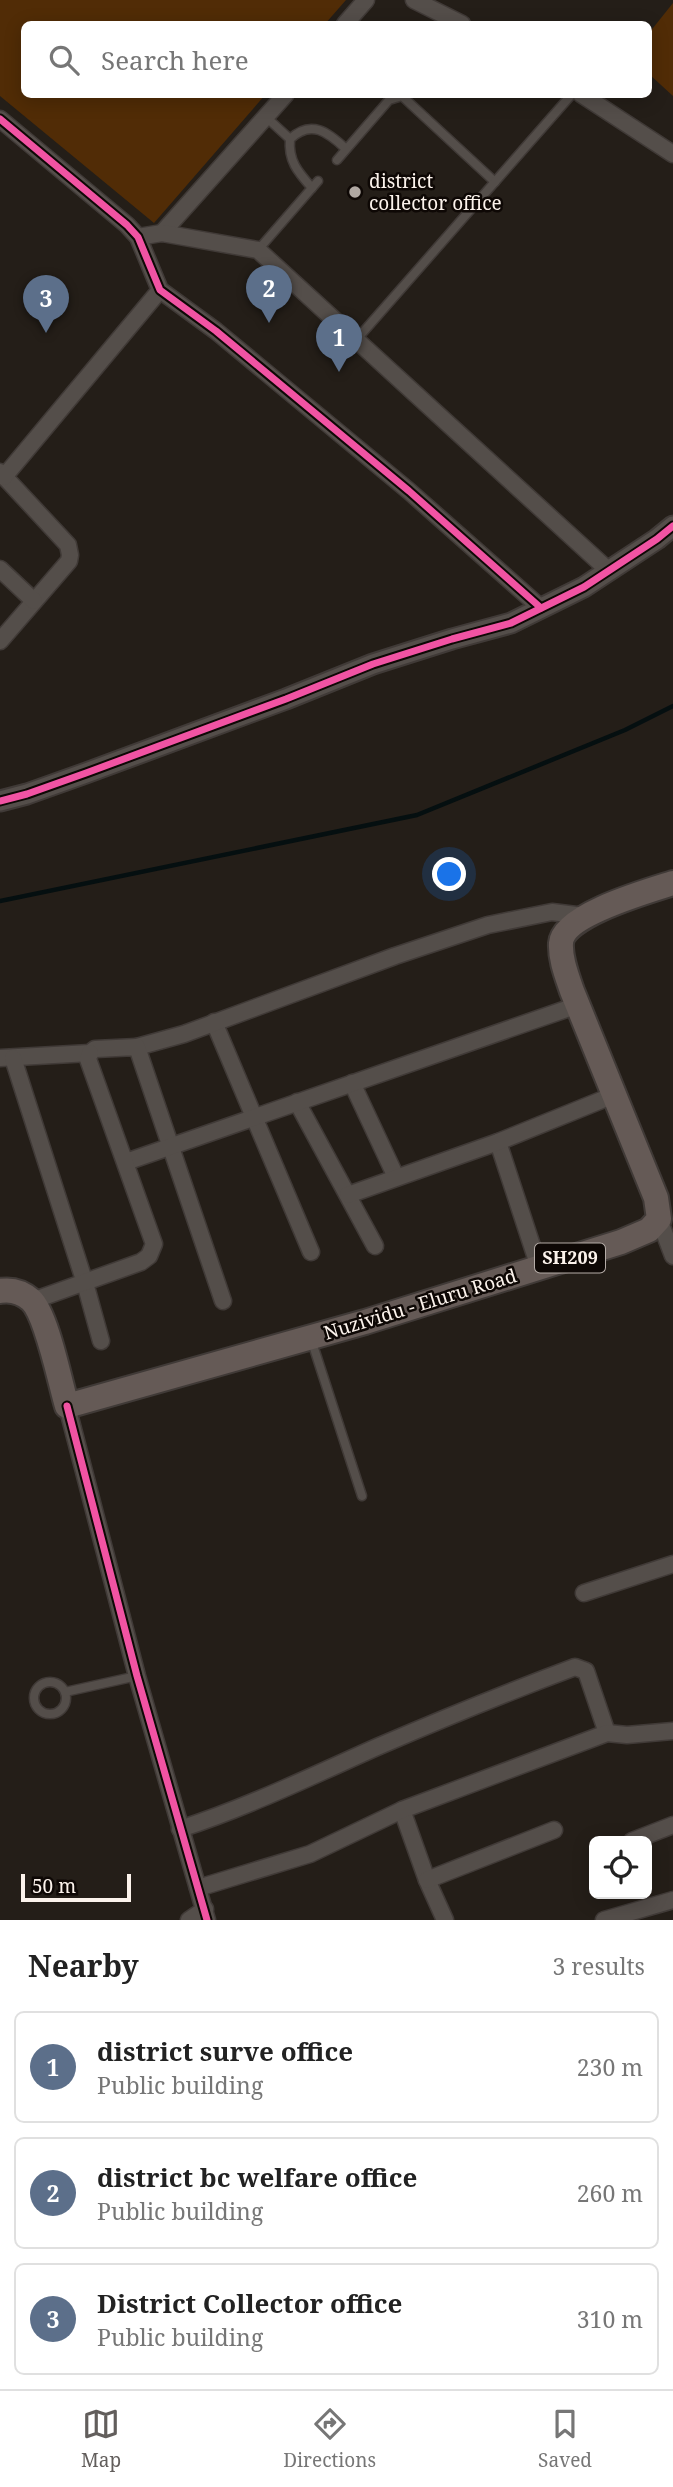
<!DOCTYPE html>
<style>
:root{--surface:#fff;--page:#f2f2f2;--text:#222;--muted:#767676;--line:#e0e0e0;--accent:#625e5c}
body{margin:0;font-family:"Noto Serif",serif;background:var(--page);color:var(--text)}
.controls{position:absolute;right:21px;bottom:21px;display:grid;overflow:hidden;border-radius:10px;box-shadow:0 4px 18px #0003}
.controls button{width:63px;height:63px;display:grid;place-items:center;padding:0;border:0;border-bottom:2px solid var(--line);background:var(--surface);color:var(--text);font:35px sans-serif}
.scale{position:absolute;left:21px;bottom:18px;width:110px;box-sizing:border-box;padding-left:7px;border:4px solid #fcf3ec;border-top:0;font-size:19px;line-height:24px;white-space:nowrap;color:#fcf3ec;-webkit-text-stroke:5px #0e0805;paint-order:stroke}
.you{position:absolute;left:450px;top:875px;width:24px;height:24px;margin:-18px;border:5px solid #fff;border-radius:50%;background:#1a73e8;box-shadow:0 0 0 10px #1a73e833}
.badge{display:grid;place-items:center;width:46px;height:46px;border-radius:50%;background:var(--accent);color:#fff;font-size:23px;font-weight:700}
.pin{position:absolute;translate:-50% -58px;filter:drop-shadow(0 2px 4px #0008)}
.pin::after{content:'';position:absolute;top:37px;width:24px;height:21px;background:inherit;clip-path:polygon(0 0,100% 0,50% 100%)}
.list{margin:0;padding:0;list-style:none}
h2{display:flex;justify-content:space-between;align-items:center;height:91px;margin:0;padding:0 28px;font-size:30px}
h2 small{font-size:23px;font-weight:400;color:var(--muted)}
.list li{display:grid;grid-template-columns:46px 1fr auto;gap:21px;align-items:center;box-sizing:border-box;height:112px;margin:0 14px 14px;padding:0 14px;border:2px solid var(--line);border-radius:10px}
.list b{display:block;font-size:26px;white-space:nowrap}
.list p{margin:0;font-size:23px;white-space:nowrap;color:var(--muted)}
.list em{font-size:23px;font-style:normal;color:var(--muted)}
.icon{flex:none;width:38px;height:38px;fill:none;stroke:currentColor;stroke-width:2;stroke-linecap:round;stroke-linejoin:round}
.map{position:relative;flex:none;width:673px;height:1920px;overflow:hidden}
.search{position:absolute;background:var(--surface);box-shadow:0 4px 18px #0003;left:21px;right:21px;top:21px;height:77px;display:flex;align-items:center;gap:18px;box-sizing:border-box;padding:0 24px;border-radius:10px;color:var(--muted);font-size:26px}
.sheet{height:469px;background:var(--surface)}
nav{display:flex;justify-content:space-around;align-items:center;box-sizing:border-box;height:98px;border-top:2px solid var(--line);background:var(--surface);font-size:19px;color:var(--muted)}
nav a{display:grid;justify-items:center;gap:4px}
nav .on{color:var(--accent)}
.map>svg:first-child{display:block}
.green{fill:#512c06}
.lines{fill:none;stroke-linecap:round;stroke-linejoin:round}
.stream{stroke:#050f10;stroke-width:4.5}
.service-casing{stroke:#403a37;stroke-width:11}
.minor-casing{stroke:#403a37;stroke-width:19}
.tertiary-casing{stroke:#403a37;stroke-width:23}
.primary-casing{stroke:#403a37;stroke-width:28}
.service{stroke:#544e4a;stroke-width:8}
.minor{stroke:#544e4a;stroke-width:16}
.tertiary{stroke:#544e4a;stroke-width:19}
.primary{stroke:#655a56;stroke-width:24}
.cycleway-casing{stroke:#0e0805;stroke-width:11}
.cycleway{stroke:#f153a3;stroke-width:7}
.poi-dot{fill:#b0a8a2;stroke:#0e0805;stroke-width:2.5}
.labels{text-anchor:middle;stroke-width:5;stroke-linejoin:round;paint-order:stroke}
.shield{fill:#0e0805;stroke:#b5aca7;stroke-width:2}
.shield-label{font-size:18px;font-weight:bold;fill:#fcf3ec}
.poi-label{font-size:19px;fill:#fcf3ec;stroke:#0e0805;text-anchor:start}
.street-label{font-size:19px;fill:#fcf3ec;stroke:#0e0805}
</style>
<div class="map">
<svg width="673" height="1920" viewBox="0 0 673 1920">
<rect width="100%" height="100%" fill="#241e18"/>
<!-- green -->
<g class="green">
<path d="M 0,0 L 346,0 L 325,24 L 24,24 L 24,94 L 265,95 L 154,223 L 0,96 Z"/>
<path d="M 673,3 L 673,96 L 649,74 L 649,33 Z"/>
</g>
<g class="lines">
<!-- stream -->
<path class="stream" d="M 0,901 L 417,815 L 625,730 L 673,706"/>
<defs>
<g id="service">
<path d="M 266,117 L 290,139"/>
<path d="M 337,160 L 389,100 L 402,96 L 495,182"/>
<path d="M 312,188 C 298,172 288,161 290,139 C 311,119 328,132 346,149"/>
<path d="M 258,250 L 318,181"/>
<path d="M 357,339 L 572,94"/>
<path d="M 311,1339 L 362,1496"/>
<circle cx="50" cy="1698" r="16"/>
<path d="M 65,1692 L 137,1676"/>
</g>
<g id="minor">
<path d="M 414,0 L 462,24"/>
<path d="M 345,24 L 366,0"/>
<path d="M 581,94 L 673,154"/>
<path d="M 0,119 L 127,225 L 138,237 L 160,290 L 216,331 L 409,491 L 541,608"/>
<path d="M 162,233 L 286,94"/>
<path d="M 138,237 L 162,233 L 258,250 L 608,570"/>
<path d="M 0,472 L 68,545 L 70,555 L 69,561 L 0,641"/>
<path d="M 4,477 L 160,290"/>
<path d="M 0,569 L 34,601"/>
<path d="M 214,1022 L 311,1252"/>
<path d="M 137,1047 L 184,1034 L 395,956 L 488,925 L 552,912 L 584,916"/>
<path d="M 0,1058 L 90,1053 L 95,1049 L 137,1047 L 223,1301"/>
<path d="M 13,1058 L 85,1283 L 101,1341"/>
<path d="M 352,1083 L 396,1177"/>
<path d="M 297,1102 L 375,1246"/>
<path d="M 498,1142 L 539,1267"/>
<path d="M 126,1162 L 578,1005"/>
<path d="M 348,1195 L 498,1142 L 614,1095"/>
<path d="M 659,1219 L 673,1256"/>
<path d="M 32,1301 L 141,1262 L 149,1256 L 154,1244 L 88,1059 L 90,1053"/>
<path d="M 67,1406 L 137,1676 L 207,1920"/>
<path d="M 584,1593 L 673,1564"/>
<path d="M 402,1810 L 427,1880 L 445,1920"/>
<path d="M 180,1829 C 248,1807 312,1776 377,1747 C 442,1719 508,1692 575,1667 L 586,1671 L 607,1733"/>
<path d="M 632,1841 L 673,1825"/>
<path d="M 427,1880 L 554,1830"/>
<path d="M 198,1888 L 310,1854 L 402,1810 L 607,1733 L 627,1735 L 673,1731"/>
<path d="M 189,1920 L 205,1909"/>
<path d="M 604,1920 L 673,1900"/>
</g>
<path id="tertiary" d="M 0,801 L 27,794 L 86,773 L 286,699 L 373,664 L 452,639 L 511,623 L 584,587 L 657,539 L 673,526"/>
<path id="primary" d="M 0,1291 C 12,1289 22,1292 31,1300 C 47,1315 60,1383 67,1406 L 365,1322 L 621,1242 L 649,1230 L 659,1219 L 656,1198 L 572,991 C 567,976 560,959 561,943 C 563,915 648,891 673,883"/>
</defs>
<!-- service casing -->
<use href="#service" class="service-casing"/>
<!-- minor casing -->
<use href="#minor" class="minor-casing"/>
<!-- tertiary casing -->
<use href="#tertiary" class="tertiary-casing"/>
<!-- primary casing -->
<use href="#primary" class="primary-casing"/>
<!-- service -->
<use href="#service" class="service"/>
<!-- minor -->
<use href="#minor" class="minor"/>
<!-- tertiary -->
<use href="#tertiary" class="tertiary"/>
<!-- primary -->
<use href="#primary" class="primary"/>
<defs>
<g id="cycleway">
<path d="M 0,119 L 127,225 L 138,237 L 160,290 L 216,331 L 409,491 L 541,608"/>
<path d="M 0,801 L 27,794 L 86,773 L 286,699 L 373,664 L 452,639 L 511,623 L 584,587 L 657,539 L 673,526"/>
<path d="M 67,1406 L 137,1676 L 207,1920"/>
</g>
</defs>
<!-- cycleway casing -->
<use href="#cycleway" class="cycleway-casing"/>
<!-- cycleway -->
<use href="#cycleway" class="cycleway"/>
</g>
<!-- markers -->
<circle class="poi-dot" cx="355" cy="192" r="7"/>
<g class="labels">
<!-- shield labels -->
<rect class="shield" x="535" y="1243.5" width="70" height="29" rx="5"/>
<g class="shield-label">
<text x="570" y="1264">SH209</text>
</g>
<!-- poi labels -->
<g class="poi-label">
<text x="369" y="188">district<tspan x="369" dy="22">collector office</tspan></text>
</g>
<!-- street labels -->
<g class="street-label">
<text transform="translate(420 1304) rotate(-17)" y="7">Nuzividu - Eluru Road</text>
</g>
</g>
</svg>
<div class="controls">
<button><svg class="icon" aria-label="locate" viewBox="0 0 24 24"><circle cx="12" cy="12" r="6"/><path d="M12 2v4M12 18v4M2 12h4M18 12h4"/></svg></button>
</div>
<div class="scale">50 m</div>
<div class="you"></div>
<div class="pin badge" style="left:339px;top:372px;background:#5c6f8a">1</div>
<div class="pin badge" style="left:269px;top:323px;background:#5c6f8a">2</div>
<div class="pin badge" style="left:46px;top:333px;background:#5c6f8a">3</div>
<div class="search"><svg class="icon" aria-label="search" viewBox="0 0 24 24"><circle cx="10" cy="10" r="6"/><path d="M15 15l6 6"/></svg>Search here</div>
</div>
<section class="sheet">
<h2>Nearby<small>3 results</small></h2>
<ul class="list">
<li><span class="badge" style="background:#5c6f8a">1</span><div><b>district surve office</b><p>Public building</p></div><em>230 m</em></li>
<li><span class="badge" style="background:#5c6f8a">2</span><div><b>district bc welfare office</b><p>Public building</p></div><em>260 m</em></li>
<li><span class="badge" style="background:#5c6f8a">3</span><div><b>District Collector office</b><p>Public building</p></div><em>310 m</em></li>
</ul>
</section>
<nav>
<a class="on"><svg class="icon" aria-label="map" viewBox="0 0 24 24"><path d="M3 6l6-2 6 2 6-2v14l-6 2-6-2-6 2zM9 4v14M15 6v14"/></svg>Map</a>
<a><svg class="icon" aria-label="directions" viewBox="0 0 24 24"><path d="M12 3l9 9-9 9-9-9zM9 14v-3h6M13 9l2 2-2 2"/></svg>Directions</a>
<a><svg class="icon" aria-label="saved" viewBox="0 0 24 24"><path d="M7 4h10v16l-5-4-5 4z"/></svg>Saved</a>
</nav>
